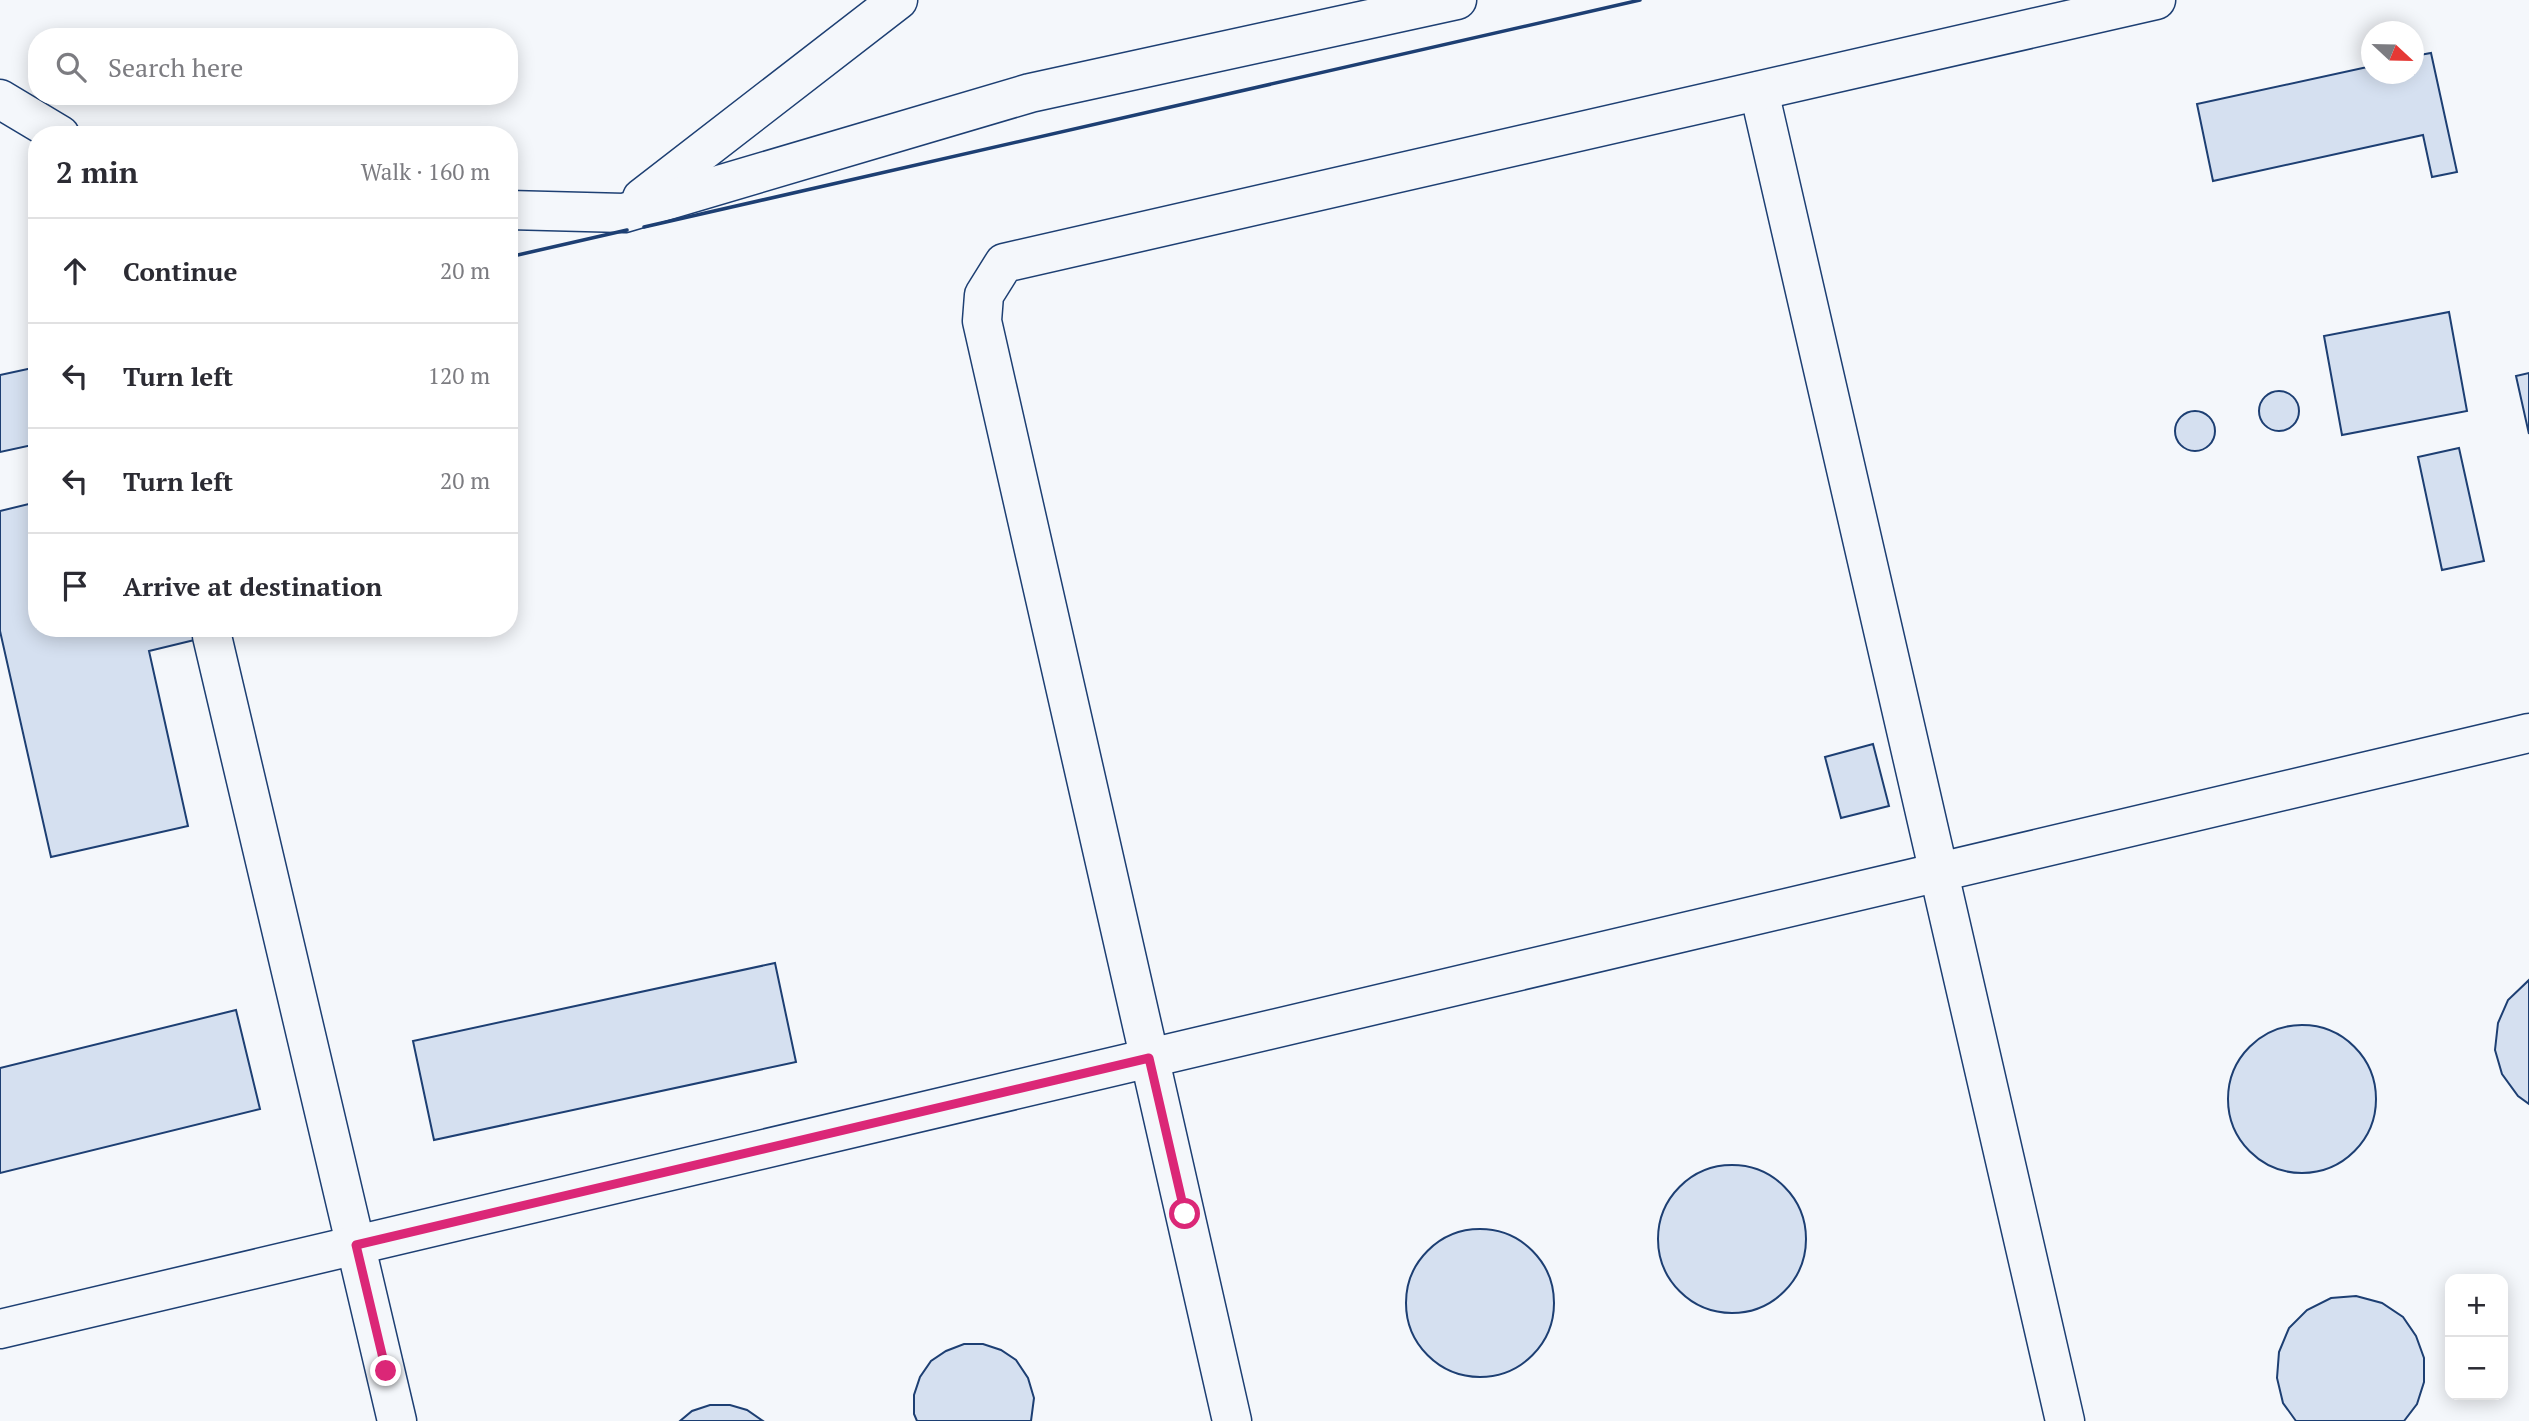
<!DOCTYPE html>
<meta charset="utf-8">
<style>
:root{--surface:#fff;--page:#f7f7f7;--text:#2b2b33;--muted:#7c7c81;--line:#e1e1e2}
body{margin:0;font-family:"PT Serif",serif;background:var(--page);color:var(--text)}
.controls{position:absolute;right:21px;bottom:21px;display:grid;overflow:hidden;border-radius:14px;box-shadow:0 4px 18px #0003}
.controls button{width:63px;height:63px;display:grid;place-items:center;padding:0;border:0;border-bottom:2px solid var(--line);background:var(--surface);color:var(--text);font:35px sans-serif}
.compass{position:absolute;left:2361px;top:21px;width:63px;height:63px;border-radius:50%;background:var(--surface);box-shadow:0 4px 18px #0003;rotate:112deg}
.stop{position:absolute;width:21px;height:21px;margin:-16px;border:5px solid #db2777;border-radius:50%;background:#fff}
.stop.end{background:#db2777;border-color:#fff;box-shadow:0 2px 7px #0008}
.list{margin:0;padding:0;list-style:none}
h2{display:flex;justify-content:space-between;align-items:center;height:91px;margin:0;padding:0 28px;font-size:30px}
h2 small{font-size:23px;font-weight:400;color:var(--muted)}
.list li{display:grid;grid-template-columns:46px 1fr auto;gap:21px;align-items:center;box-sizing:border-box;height:105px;padding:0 28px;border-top:2px solid var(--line)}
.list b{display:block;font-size:26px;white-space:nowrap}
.list em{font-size:23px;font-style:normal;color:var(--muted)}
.icon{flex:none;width:38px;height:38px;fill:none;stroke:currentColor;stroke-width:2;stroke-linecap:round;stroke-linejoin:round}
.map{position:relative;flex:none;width:2529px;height:1421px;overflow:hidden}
.search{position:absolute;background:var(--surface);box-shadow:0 4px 18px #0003;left:28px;top:28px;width:490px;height:77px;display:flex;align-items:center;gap:18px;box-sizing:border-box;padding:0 24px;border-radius:28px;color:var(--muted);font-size:26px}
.panel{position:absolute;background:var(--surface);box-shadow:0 4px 18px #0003;left:28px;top:126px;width:490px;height:511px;border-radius:28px}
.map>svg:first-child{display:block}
.building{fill:#d5e0f0;stroke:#1d3f73;stroke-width:2}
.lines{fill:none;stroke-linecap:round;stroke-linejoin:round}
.minor-casing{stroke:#1d3f73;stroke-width:41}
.minor{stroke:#f4f7fb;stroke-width:38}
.wall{stroke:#1d3f73;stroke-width:3.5}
.route{stroke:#db2777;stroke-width:9}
</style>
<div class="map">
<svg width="2529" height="1421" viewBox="0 0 2529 1421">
<rect width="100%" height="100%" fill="#f4f7fb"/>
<!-- building -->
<g class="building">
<path d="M 2431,53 L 2457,172 L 2432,177 L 2423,135 L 2213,181 L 2197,104 L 2372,66 L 2372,74 L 2414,74 L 2414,56 Z"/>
<path d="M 2449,312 L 2467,411 L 2342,435 L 2324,336 Z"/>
<path d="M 37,367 L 37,444 L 0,452 L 0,375 Z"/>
<path d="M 2529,373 L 2529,434 L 2516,376 Z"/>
<circle cx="2279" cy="411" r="20"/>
<circle cx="2195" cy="431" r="20"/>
<path d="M 2459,448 L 2484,561 L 2442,570 L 2418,457 Z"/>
<path d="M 37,502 L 37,628 L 244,628 L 149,651 L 188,826 L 51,857 L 0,631 L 0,511 Z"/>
<path d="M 1873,744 L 1889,806 L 1841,818 L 1825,757 Z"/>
<path d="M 775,963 L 796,1062 L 434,1140 L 413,1041 Z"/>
<path d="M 2529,980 L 2529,1104 L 2518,1096 L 2502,1074 L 2495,1050 L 2498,1023 L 2508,1000 Z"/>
<path d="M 236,1010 L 260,1109 L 0,1173 L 0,1068 Z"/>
<circle cx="2302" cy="1099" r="74"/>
<circle cx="1732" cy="1239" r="74"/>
<circle cx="1480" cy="1303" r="74"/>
<path d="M 2356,1296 L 2382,1303 L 2403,1317 L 2416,1336 L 2424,1358 L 2424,1382 L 2417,1404 L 2404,1421 L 2296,1421 L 2283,1403 L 2277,1378 L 2279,1352 L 2289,1328 L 2307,1310 L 2331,1298 Z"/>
<path d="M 964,1344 L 983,1344 L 1001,1350 L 1016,1360 L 1028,1378 L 1034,1398 L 1031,1421 L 917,1421 L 914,1414 L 914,1395 L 920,1377 L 931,1361 L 946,1351 Z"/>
<path d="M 710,1405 L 730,1405 L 747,1410 L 763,1421 L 680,1421 L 692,1411 Z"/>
</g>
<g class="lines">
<defs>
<g id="minor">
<path d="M 1759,91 L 2065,1421"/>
<path d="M 0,99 L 60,135"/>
<path d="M 642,198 L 898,0"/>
<path d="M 509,210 L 624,213 L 1030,93 L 1457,0"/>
<path d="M 212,636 L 397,1421"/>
<path d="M 0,1329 L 2529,733"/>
<path d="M 1232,1421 L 982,321 L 984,295 L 1004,263 L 2156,0"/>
</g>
</defs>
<!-- minor casing -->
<use href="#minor" class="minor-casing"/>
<!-- minor -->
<use href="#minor" class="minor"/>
<!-- wall -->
<g class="wall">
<path d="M 644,227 L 1640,0"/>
<path d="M 509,257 L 627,230"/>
</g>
</g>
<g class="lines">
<!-- route -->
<path class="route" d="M 386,1371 L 356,1245 L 1149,1058 L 1185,1214"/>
</g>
</svg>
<div class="controls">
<button>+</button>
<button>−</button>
</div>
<svg class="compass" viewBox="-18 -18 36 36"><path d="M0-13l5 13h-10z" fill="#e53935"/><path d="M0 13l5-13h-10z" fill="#7c7c81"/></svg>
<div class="stop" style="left:1185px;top:1214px"></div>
<div class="stop end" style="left:386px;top:1371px"></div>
<div class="search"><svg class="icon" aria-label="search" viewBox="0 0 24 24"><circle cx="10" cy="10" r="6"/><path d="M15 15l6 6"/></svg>Search here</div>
<section class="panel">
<h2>2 min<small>Walk · 160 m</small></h2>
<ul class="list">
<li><svg class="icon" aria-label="ahead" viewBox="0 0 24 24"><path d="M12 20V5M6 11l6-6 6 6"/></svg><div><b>Continue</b></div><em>20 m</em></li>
<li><svg class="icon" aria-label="left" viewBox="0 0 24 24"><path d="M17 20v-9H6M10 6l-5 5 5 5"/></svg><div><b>Turn left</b></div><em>120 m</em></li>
<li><svg class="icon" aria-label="left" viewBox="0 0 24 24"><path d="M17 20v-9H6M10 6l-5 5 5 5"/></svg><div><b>Turn left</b></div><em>20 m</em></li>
<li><svg class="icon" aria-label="arrive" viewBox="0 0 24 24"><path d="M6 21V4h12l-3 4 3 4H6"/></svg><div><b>Arrive at destination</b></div></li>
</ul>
</section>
</div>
